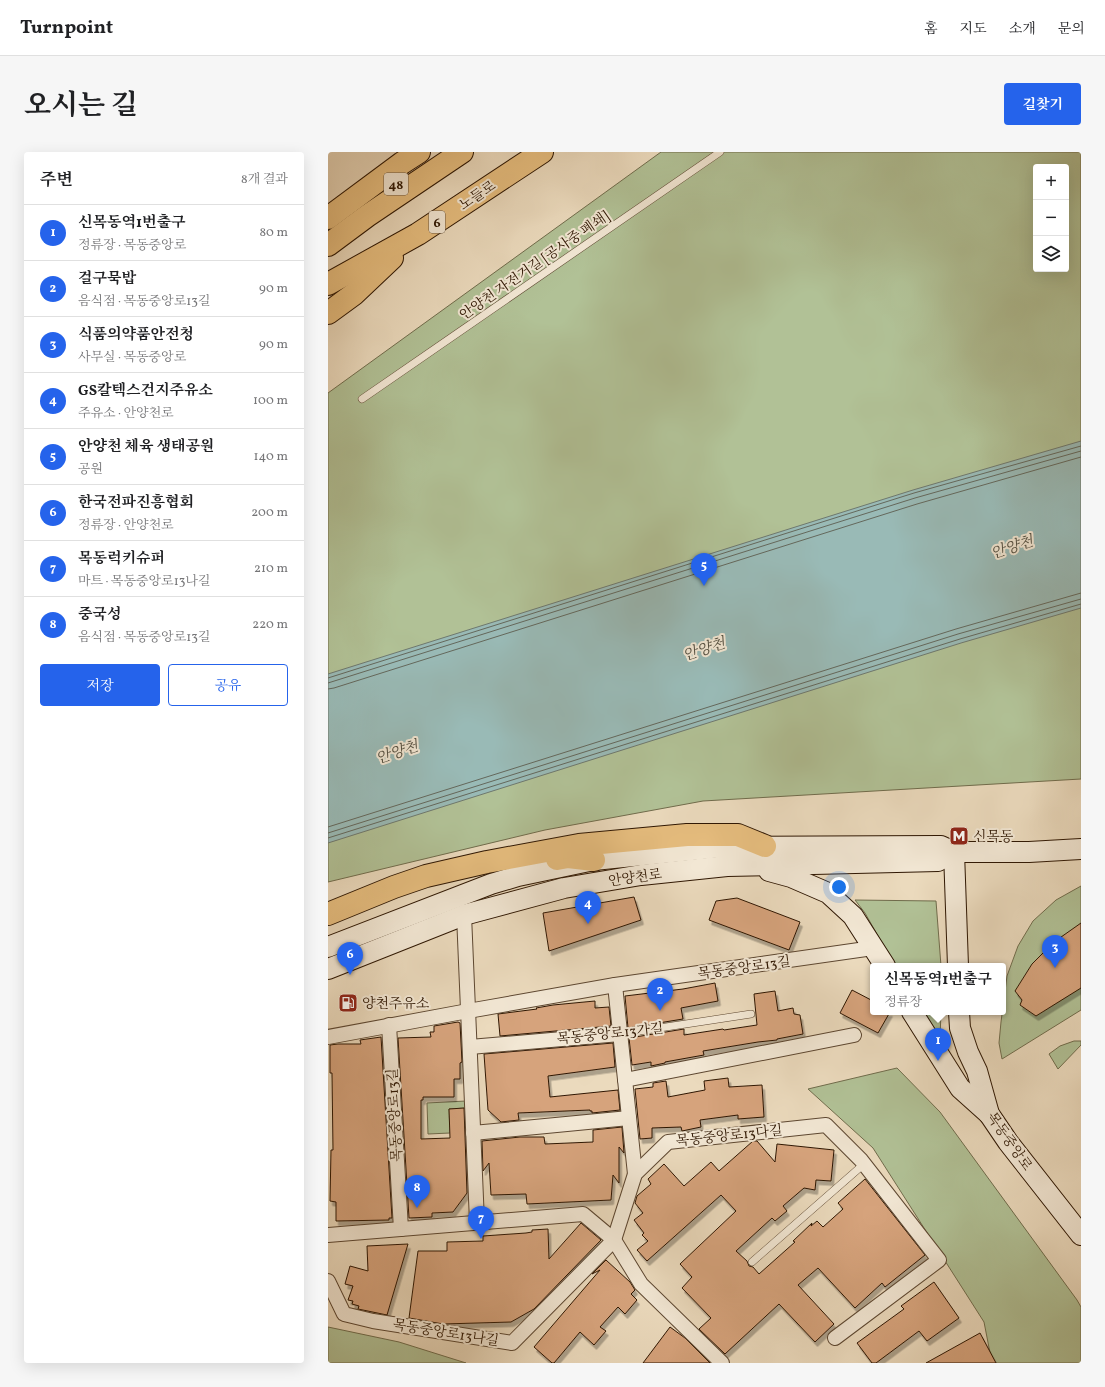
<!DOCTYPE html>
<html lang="ko">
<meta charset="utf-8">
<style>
:root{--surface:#fff;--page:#f6f6f6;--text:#202124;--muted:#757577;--line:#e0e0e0;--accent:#2563eb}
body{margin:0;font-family:Vollkorn,"Noto Serif KR",serif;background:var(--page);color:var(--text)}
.controls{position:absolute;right:12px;top:12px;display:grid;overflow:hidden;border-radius:4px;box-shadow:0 4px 16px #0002}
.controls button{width:36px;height:36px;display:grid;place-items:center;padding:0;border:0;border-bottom:1px solid var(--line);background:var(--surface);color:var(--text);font:20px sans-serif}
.you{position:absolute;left:511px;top:735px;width:14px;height:14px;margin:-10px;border:3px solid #fff;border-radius:50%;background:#1a73e8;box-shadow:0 0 0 6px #1a73e833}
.badge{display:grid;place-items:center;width:26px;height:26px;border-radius:50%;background:var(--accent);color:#fff;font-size:13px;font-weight:700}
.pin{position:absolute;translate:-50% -33px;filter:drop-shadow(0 1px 2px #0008)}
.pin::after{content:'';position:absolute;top:21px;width:14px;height:12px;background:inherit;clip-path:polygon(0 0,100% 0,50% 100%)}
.popup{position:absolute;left:542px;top:811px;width:136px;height:52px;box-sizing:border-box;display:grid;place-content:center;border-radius:4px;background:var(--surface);filter:drop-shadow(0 1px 3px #0005);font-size:13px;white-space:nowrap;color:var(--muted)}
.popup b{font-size:15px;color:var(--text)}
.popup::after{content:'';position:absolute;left:50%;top:100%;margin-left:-8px;border:8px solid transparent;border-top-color:var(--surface)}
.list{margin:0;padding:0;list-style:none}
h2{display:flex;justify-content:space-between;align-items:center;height:52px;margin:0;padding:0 16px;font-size:17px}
h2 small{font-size:13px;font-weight:400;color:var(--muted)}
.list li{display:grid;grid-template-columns:26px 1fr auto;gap:12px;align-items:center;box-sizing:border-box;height:56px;padding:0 16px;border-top:1px solid var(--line)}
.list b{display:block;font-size:15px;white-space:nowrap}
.list p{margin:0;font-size:13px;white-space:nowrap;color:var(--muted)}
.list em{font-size:13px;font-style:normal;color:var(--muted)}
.actions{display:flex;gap:8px;padding:12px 16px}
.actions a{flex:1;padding:9px 0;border:1px solid var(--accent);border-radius:4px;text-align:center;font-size:14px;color:var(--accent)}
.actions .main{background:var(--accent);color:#fff}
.icon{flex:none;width:22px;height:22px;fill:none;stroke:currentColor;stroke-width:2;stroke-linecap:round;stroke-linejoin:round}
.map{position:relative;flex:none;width:753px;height:1211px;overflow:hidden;border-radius:4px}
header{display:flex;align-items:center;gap:24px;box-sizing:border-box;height:56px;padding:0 20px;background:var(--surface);border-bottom:1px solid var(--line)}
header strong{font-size:19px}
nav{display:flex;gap:22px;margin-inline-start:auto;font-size:14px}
.intro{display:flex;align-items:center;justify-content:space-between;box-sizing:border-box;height:96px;padding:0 24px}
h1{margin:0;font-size:28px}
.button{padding:10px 18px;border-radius:4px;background:var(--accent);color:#fff;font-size:14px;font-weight:700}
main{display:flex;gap:24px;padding:0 24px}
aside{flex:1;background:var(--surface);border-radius:4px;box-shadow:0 4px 16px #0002}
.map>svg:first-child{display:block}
.green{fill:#b1c196;stroke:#706c4c;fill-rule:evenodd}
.water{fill:#99bab6;stroke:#6e786e}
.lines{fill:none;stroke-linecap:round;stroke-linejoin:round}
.shore{stroke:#64685c;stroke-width:1}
.building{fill:#d6a37c;stroke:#2e1602;filter:url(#shadow)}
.service-casing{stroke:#5d4731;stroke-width:8}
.minor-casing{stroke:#5d4731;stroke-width:16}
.secondary-casing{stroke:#2e1602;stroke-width:22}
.primary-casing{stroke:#2e1602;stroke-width:24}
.service{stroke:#f2e7d4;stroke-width:7}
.minor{stroke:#f2e7d4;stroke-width:14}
.secondary{stroke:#f2e7d4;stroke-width:20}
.primary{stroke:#e6bd7e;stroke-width:22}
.labels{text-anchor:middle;stroke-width:4;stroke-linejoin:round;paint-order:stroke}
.shield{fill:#f2e7d4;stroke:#695541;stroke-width:1}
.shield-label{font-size:13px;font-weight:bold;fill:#2e1602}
.street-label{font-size:14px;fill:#2e1602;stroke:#f2e7d4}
.poi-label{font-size:14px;fill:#2e1602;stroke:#f2e7d4;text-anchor:start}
.water-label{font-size:15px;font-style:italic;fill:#534f41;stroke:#f2e7d4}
</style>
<header>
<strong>Turnpoint</strong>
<nav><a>홈</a><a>지도</a><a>소개</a><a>문의</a></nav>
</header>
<div class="intro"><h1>오시는 길</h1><a class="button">길찾기</a></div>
<main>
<aside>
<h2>주변<small>8개 결과</small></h2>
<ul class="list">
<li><span class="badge">1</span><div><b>신목동역1번출구</b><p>정류장 · 목동중앙로</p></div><em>80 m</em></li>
<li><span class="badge">2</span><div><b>걸구묵밥</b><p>음식점 · 목동중앙로13길</p></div><em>90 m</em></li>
<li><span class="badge">3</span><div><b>식품의약품안전청</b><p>사무실 · 목동중앙로</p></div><em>90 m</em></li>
<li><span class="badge">4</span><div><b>GS칼텍스건지주유소</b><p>주유소 · 안양천로</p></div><em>100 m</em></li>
<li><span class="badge">5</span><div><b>안양천 체육 생태공원</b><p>공원</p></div><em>140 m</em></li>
<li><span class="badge">6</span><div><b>한국전파진흥협회</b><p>정류장 · 안양천로</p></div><em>200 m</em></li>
<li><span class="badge">7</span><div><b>목동럭키슈퍼</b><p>마트 · 목동중앙로13나길</p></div><em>210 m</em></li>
<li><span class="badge">8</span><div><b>중국성</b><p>음식점 · 목동중앙로13길</p></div><em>220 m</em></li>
</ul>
<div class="actions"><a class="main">저장</a><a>공유</a></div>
</aside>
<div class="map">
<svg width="753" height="1211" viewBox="0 0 753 1211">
<defs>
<filter id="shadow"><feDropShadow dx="2.5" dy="4.5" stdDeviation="0" flood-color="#0004"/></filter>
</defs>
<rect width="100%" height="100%" fill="#ebdabd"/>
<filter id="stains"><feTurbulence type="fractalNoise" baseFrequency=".005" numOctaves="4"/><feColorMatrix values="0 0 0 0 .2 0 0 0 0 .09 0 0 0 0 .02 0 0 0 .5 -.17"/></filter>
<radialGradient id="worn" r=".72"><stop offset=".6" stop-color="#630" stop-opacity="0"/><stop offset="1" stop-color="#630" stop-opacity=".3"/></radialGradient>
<!-- green -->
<g class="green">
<path d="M 333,0 L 753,0 L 753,627 L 375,649 L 217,678 L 0,730 L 0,241 ZM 708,15 L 738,15 L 738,117 L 708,117 Z"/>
<path d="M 753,734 L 753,858 L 674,907 L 671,891 L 673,870 L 679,824 L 690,794 L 705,769 L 728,748 Z"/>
<path d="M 527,748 L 608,749 L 613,814 L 567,814 L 537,761 Z"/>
<path d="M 594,860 L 613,860 L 612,886 L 602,872 Z"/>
<path d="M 746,889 L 753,889 L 753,893 L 730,917 L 721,902 L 732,894 Z"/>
<path d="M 569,916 L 612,960 L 749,1148 L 753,1155 L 753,1211 L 664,1211 L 656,1170 L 545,996 L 480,937 Z"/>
<path d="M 138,949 L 139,956 L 121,957 L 122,981 L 100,982 L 99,951 Z"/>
<path d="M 0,1175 L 71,1190 L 138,1211 L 0,1211 Z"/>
</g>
<!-- water -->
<path class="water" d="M 753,289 L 753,456 L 633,491 L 0,691 L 0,522 L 585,338 Z"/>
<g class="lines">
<!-- shore -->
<g class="shore">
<path d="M 0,526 L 586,341 L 753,294"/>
<path d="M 0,531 L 587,346 L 753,299"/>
<path d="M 0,537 L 6,536 L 589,352 L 753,305"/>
<path d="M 0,675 L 628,477 L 753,441"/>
<path d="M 0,681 L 630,482 L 753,447"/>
<path d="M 0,686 L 632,487 L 753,452"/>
</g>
</g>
<!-- building -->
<g class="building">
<path d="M 306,745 L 313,768 L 221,799 L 215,761 Z"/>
<path d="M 409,746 L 472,770 L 461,798 L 381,768 L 388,749 Z"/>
<path d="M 753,771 L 753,836 L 708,864 L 692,853 L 694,848 L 687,839 L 704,812 L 726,790 Z"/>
<path d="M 387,831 L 390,849 L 353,856 L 355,867 L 300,876 L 297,844 L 355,837 Z"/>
<path d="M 524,838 L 545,849 L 545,860 L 562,860 L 550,881 L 512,861 Z"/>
<path d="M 447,839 L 450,859 L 465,856 L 466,862 L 472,863 L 475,882 L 449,887 L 449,888 L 430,890 L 375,899 L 376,903 L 337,910 L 337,911 L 323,914 L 323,910 L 304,913 L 301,886 L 356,877 L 356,883 L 395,877 L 396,878 L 429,873 L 426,842 Z"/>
<path d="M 267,849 L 267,856 L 281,855 L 283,874 L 172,884 L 170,862 L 209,857 L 208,856 L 225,853 Z"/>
<path d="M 130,870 L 132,871 L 134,910 L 132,911 L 132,927 L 126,927 L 126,945 L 95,945 L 95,948 L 93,948 L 93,987 L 122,986 L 121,957 L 136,956 L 139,1041 L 125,1060 L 104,1061 L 104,1065 L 81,1066 L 70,886 L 103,885 L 102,880 L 106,880 L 106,874 Z"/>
<path d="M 53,885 L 64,1066 L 61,1066 L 61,1068 L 8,1069 L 8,1050 L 2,1049 L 3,998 L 5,998 L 4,921 L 2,921 L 2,893 L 10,892 L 33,892 L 32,888 Z"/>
<path d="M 285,891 L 287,915 L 220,924 L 222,945 L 290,938 L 292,958 L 264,961 L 264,959 L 262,959 L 262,958 L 190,961 L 191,968 L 173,970 L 160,958 L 156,902 Z"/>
<path d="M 400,926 L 401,935 L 434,933 L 436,965 L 410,967 L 410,963 L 372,968 L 373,975 L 354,979 L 353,975 L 324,976 L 324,986 L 312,987 L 307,937 L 325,935 L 325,931 L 338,929 L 340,945 L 377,938 L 376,929 Z"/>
<path d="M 294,975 L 296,1001 L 291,995 L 291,1031 L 285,1023 L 283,1048 L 199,1052 L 198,1042 L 163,1043 L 161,1011 L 155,1019 L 154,989 L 192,985 L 216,985 L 217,992 L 265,990 L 265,978 Z"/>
<path d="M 425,989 L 429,989 L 447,1010 L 449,992 L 506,998 L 503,1029 L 488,1028 L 487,1038 L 476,1036 L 455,1054 L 459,1059 L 447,1069 L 444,1066 L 408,1099 L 419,1109 L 421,1114 L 425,1115 L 431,1122 L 467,1090 L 465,1089 L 484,1071 L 483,1074 L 489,1069 L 495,1075 L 515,1057 L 510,1051 L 537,1027 L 597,1103 L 557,1135 L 554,1131 L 527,1156 L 490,1116 L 470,1133 L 506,1172 L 487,1190 L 451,1152 L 397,1202 L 371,1177 L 383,1166 L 354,1136 L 364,1125 L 352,1112 L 408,1059 L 393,1043 L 319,1109 L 309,1098 L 320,1089 L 314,1083 L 316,1081 L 306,1068 L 315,1061 L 307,1051 L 309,1044 L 323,1032 L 320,1027 L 336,1012 L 356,1034 L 383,1010 L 391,1019 Z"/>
<path d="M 253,1071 L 273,1088 L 206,1157 L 183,1170 L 115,1172 L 81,1166 L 90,1099 L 119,1099 L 119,1090 L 155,1089 L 155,1084 L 198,1081 L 204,1080 L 204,1078 L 220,1077 L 221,1107 Z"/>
<path d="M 80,1092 L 59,1163 L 30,1157 L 31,1154 L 24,1152 L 25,1149 L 20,1148 L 25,1134 L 17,1132 L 22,1114 L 40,1119 L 39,1094 Z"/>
<path d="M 278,1108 L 302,1130 L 307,1138 L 303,1142 L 309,1148 L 297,1162 L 290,1155 L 272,1175 L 278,1179 L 266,1193 L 252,1180 L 226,1211 L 224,1211 L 206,1195 L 272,1118 L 264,1122 Z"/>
<path d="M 606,1130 L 631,1166 L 599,1189 L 591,1179 L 548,1211 L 544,1211 L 529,1191 L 576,1157 L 573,1154 Z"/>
<path d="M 342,1175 L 357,1186 L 382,1211 L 315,1211 Z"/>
<path d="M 652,1181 L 668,1211 L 598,1211 Z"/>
</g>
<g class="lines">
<defs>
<g id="service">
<path d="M 34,247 L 392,0"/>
<path d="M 292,882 L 423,862"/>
<path d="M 424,1110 L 536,1012"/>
</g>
<g id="minor">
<path d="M 136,763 L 149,1070"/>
<path d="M 287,833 L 307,1022"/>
<path d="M 61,873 L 73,1077"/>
<path d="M 0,885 L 140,859 L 287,833 L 545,796"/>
<path d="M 142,895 L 292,882"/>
<path d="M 297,928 L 526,883"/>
<path d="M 145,981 L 301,966"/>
<path d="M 0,1083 L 255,1062 L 286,1088 L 313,1132 L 394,1211"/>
<path d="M 0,1129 L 16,1162 L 45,1169 L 184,1191 L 286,1088 L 307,1022 L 340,990 L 498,973 L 533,1008 L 611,1108 L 507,1186"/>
</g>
<g id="secondary">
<path d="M 626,700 L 630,814"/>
<path d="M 441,719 L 463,725 L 500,741 L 525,764 L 557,814"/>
<path d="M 0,795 L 163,732 L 190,724 L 266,708 L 393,695 L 613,694 L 626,700 L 701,700 L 753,697"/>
<path d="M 0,817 L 136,763 L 236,736 L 313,723 L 399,714 L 610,709 L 626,700"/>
<path d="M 584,860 L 632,936 L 661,962"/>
<path d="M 631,860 L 632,876 L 640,900 L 649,919 L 661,962 L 680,990 L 753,1083"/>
</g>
<g id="primary">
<path d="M 0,66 L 74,11 L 91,0"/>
<path d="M 0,93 L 39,64 L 134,0"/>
<path d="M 0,132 L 90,82 L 214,0"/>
<path d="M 0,161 L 26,142 L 64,106"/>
<path d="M 229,707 L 240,705 L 266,708"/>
<path d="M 0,762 L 66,735 L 98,724 L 159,710 L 251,693 L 359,683 L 410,683 L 437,694"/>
</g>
</defs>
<!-- service casing -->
<use href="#service" class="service-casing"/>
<!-- minor casing -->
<use href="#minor" class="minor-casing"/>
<!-- secondary casing -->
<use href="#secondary" class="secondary-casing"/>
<!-- primary casing -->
<use href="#primary" class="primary-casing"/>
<!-- service -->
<use href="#service" class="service"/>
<!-- minor -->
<use href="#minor" class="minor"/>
<!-- secondary -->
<use href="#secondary" class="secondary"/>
<!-- primary -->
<use href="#primary" class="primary"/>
</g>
<!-- icons -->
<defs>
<symbol id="metro-square" viewBox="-11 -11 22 22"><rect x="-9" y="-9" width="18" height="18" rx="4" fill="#8f2418" stroke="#f2e7d4"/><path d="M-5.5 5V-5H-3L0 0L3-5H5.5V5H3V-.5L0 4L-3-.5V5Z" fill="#fff"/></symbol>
<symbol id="fuel-square" viewBox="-11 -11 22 22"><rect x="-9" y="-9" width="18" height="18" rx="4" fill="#8f2418" stroke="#f2e7d4"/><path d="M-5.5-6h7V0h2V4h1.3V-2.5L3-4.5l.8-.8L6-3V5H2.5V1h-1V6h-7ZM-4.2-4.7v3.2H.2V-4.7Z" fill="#fff"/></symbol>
</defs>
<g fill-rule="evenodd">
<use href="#metro-square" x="620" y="673" width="22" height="22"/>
<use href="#fuel-square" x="9" y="840" width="22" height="22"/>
</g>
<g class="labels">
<!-- shield labels -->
<g class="shield">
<rect x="56" y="21" width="24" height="22" rx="3"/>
<rect x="101" y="59" width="16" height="22" rx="3"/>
</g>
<g class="shield-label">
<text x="68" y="37">48</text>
<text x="109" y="75">6</text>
</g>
<!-- street labels -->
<g class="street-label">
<text transform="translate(149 43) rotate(-34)" y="5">노들로</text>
<text transform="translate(206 113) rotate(-35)" y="5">안양천 자전거길 [공사중 폐쇄]</text>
<text transform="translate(307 725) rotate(-8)" y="5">안양천로</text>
<text transform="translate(416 815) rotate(-8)" y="5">목동중앙로13길</text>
<text transform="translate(282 881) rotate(-6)" y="5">목동중앙로13가길</text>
<text transform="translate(66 963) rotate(-93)" y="5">목동중앙로13길</text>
<text transform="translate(401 983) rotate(-6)" y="5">목동중앙로13다길</text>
<text transform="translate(682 989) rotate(55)" y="5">목동중앙로</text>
<text transform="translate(118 1180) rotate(9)" y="5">목동중앙로13나길</text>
</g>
<!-- poi labels -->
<g class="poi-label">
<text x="645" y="689">신목동</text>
<text x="34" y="856">양천주유소</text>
</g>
<!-- water labels -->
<g class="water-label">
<text transform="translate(684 395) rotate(-18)" y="5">안양천</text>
<text transform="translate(376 497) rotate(-18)" y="5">안양천</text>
<text transform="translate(69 600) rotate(-18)" y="5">안양천</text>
</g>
</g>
<rect width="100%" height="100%" filter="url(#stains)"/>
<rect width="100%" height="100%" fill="url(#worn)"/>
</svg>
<div class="controls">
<button>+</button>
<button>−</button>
<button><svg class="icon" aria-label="layers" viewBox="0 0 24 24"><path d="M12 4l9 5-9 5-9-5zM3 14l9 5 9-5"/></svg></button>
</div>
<div class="you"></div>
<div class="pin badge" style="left:610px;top:909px">1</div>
<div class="popup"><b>신목동역1번출구</b>정류장</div>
<div class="pin badge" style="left:332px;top:859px">2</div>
<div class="pin badge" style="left:727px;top:816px">3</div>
<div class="pin badge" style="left:260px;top:772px">4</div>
<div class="pin badge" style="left:376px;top:434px">5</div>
<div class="pin badge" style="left:22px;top:823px">6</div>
<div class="pin badge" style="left:153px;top:1087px">7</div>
<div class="pin badge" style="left:89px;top:1056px">8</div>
</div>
</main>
